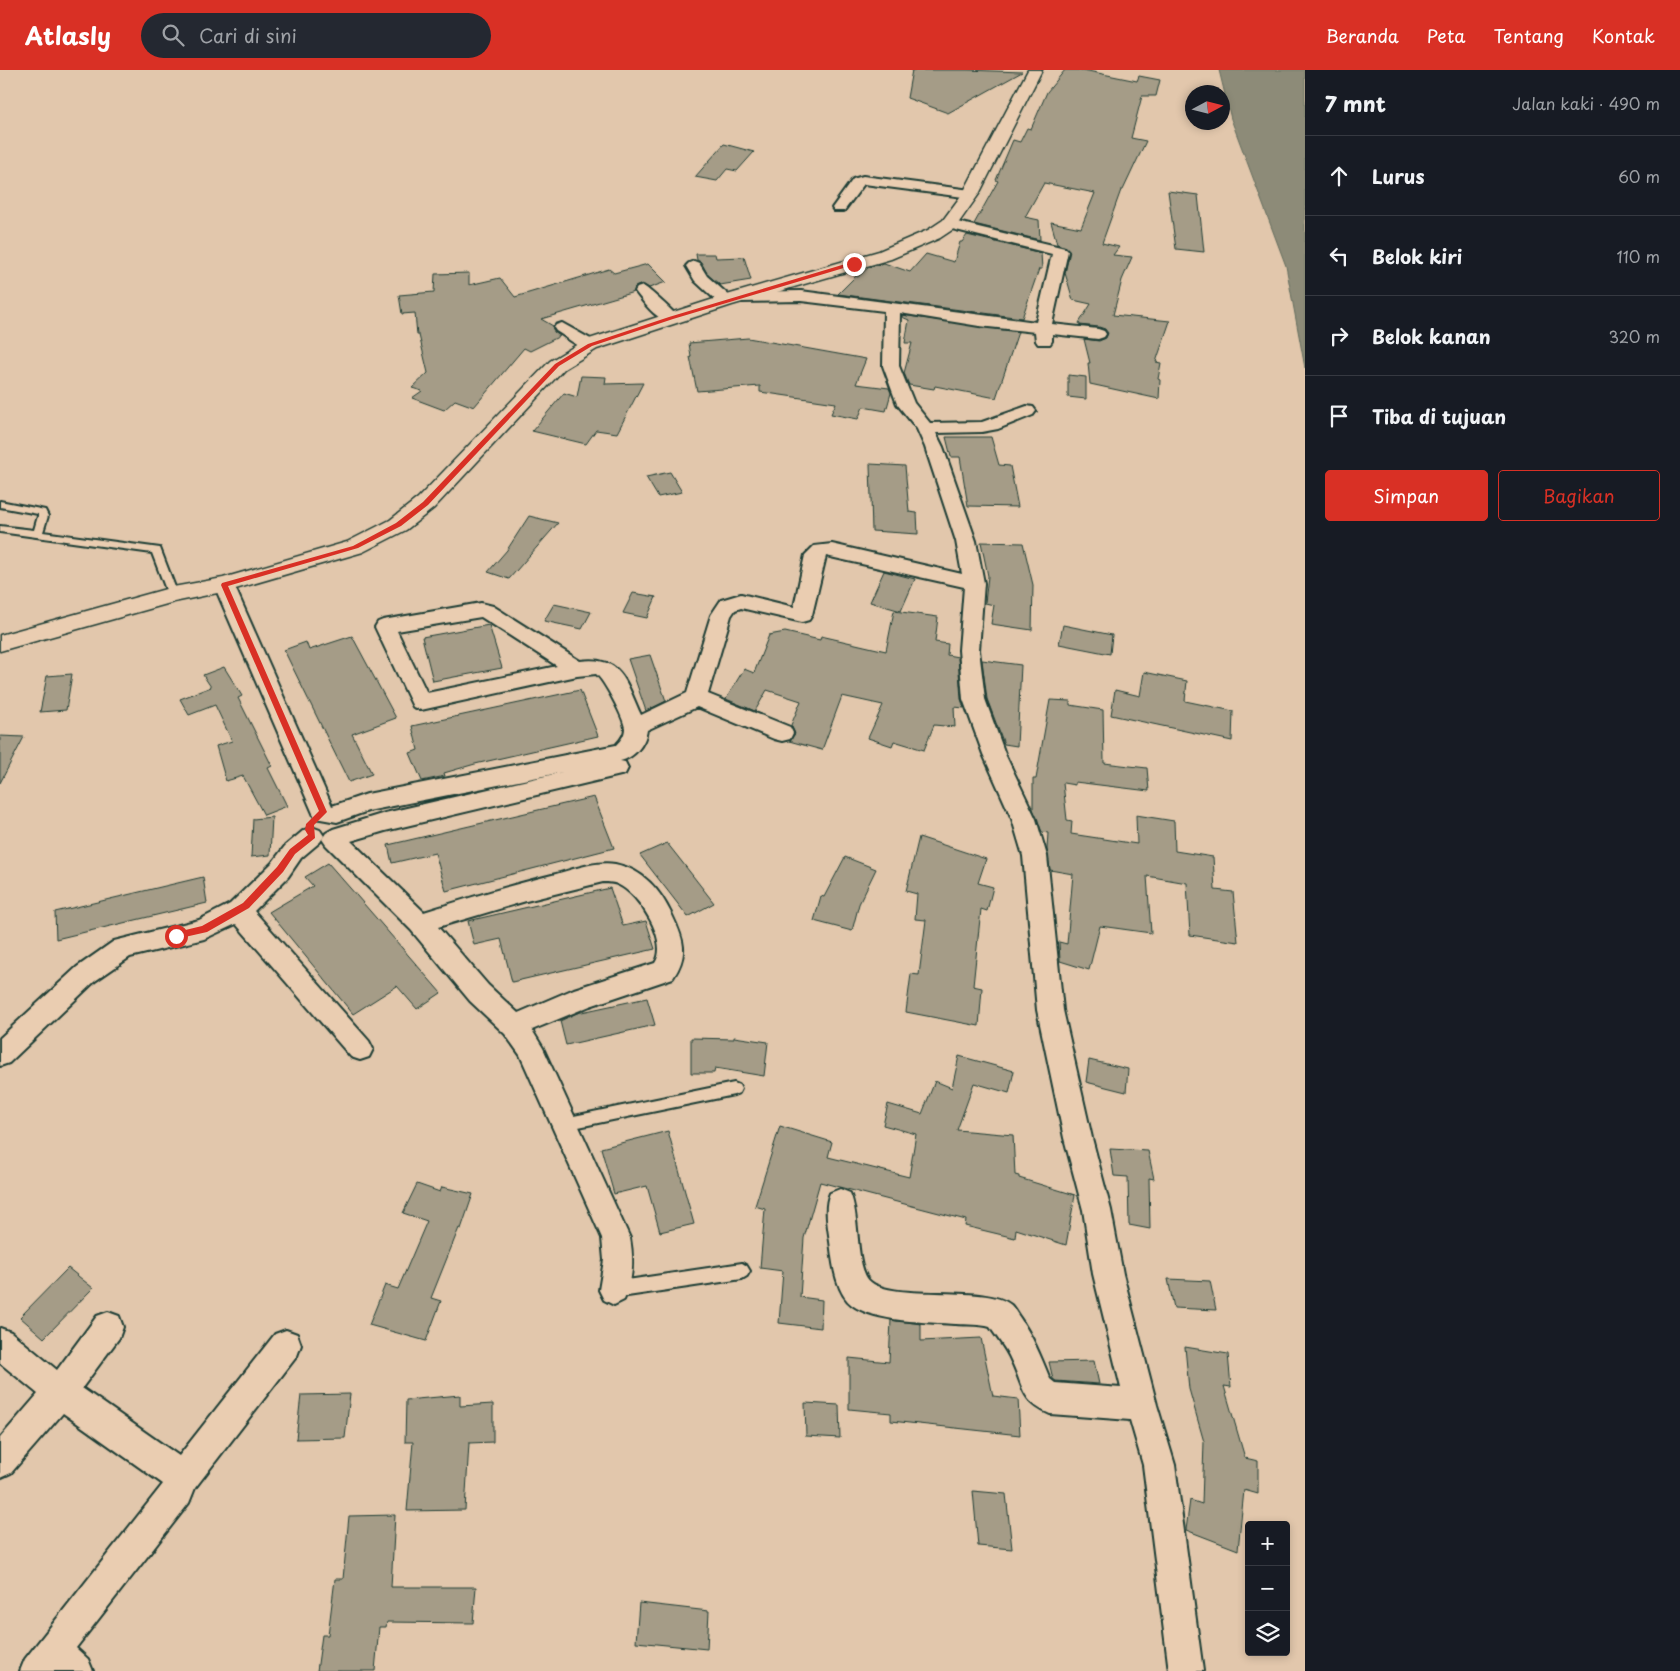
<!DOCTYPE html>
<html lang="id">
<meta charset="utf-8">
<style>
:root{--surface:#171b24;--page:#242831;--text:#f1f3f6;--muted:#9ea1a6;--line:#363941;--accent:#d93025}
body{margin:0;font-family:"Playpen Sans",sans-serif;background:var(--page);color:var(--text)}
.controls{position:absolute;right:15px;bottom:15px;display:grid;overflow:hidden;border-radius:5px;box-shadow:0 2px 8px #0003}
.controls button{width:45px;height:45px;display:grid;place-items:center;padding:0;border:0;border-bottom:1px solid var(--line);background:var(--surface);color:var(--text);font:25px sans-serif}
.compass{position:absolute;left:1185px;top:15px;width:45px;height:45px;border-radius:50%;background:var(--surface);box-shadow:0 2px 8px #0003;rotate:83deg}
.stop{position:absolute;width:15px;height:15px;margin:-11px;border:4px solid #d93025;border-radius:50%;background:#fff}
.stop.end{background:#d93025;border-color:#fff;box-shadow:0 1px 5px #0008}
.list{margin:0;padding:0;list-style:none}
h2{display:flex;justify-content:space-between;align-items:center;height:65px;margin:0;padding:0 20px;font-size:21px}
h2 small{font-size:16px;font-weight:400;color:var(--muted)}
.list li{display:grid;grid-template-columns:32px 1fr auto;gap:15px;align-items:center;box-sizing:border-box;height:80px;padding:0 20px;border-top:1px solid var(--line)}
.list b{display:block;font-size:19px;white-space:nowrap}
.list em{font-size:16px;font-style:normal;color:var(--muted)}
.actions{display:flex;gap:10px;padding:15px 20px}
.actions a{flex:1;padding:11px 0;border:1px solid var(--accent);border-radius:5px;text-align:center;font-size:18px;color:var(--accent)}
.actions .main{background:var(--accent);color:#fff}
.icon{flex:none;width:28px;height:28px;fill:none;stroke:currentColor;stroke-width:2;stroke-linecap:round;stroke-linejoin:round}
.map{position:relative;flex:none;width:1305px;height:1601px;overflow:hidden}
header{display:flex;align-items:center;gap:30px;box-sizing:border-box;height:70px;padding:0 25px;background:var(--accent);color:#fff}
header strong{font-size:24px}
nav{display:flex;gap:28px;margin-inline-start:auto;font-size:18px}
.search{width:350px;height:45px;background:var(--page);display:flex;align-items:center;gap:12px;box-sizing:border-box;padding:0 18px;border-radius:28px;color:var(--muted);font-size:19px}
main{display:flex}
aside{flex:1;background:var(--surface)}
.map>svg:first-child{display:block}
.water{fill:#8d8b78;stroke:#616c5d}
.building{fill:#a59c87;stroke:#1f3d34}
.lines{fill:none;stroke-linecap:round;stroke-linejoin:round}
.service-casing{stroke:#1f3d34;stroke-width:4}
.minor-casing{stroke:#1f3d34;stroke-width:4}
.secondary-casing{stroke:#1f3d34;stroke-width:3}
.service{fill:#eacdb1;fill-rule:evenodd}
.minor{fill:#eacdb1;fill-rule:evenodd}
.secondary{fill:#eacdb1;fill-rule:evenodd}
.route{fill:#d93025}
</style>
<header>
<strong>Atlasly</strong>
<div class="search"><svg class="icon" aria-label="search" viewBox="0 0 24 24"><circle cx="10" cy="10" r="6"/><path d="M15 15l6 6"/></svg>Cari di sini</div>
<nav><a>Beranda</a><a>Peta</a><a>Tentang</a><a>Kontak</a></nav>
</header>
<main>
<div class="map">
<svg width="1305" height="1601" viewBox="0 0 1305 1601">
<rect width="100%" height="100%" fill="#e2c7ac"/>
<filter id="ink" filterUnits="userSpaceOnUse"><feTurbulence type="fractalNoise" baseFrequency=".02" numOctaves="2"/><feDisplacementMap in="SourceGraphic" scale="10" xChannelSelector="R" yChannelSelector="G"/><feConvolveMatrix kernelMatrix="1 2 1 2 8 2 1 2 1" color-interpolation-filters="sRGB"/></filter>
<g filter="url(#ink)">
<!-- water -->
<path class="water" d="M 1219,0 L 1305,0 L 1305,298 L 1286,196 L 1231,49 Z"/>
<!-- building -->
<g class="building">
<path d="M 912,0 L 966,0 L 1022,2 L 948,43 L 907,28 Z"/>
<path d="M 1065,0 L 1083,0 L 1137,11 L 1139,6 L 1160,10 L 1156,26 L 1142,26 L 1131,68 L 1146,71 L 1123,120 L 1121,120 L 1102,173 L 1119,177 L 1113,185 L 1132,187 L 1122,210 L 1113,245 L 1170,251 L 1156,292 L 1161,293 L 1158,309 L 1160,310 L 1159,329 L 1090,314 L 1088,293 L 1090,293 L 1084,269 L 1099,271 L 1106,268 L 1108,263 L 1105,259 L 1099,257 L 1080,255 L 1079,253 L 1091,234 L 1073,230 L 1065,203 L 1070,181 L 1066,177 L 1057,174 L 1051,152 L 1081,158 L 1095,123 L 1044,113 L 1025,147 L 1039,150 L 1040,170 L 974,154 L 998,111 L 996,110 L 1013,70 L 1020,72 L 1027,58 L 1031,59 L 1047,22 Z"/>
<path d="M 724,74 L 754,82 L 737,101 L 727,99 L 717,111 L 695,107 Z"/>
<path d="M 1168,121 L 1198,125 L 1204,182 L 1176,179 Z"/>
<path d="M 967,165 L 1041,183 L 1042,199 L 1039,199 L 1022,248 L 838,224 L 856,206 L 858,207 L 869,197 L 884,193 L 910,202 L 926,184 L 954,192 L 960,172 L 962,172 Z"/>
<path d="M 696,184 L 715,184 L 716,188 L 744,187 L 751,210 L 720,215 L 708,205 L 701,192 L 697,190 Z"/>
<path d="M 648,194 L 666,212 L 649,218 L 642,214 L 635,217 L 634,222 L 541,249 L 553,256 L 554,262 L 560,266 L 530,281 L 524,278 L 474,337 L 455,330 L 444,340 L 412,328 L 422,321 L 412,318 L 428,303 L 419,265 L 417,265 L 415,243 L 402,244 L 399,225 L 434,222 L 435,204 L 469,203 L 469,215 L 500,208 L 515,227 L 609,199 L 614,203 Z"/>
<path d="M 902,245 L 1018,262 L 996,328 L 935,316 L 934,319 L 909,315 L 904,303 L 912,273 L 905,273 L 909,250 L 902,247 Z"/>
<path d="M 748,268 L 866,289 L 856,314 L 889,318 L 891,323 L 886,341 L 863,337 L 858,349 L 831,344 L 836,333 L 760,322 L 760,316 L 697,321 L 690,287 L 691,287 L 689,273 Z"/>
<path d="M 1068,305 L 1086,307 L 1086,329 L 1068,327 Z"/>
<path d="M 581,306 L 606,307 L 605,314 L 643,313 L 617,363 L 596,360 L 586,374 L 532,361 L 564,323 L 577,327 Z"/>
<path d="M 946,367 L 991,367 L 999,395 L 1010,396 L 1018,437 L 968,436 L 960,387 L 951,387 Z"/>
<path d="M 870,394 L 905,396 L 909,442 L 917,443 L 918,464 L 872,461 Z"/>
<path d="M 670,402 L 682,422 L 658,427 L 646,407 Z"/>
<path d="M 529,446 L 558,453 L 509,509 L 488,502 L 507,480 Z"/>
<path d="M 981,472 L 1023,473 L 1033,515 L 1032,560 L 991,554 L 994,535 L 985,533 L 988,506 Z"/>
<path d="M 884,501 L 915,509 L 901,541 L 870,532 Z"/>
<path d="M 633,523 L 656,527 L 647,548 L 623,543 Z"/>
<path d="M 554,534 L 591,542 L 582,559 L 544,551 Z"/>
<path d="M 894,541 L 938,547 L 935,572 L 948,574 L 947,585 L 958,587 L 961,629 L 964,638 L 954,637 L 955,657 L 934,655 L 924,680 L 894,671 L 892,676 L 868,668 L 883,635 L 842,626 L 822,680 L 789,671 L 795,664 L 791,655 L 801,631 L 767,620 L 755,641 L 726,629 L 744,599 L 754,603 L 769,565 L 785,562 L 820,570 L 821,566 L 886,581 Z"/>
<path d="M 489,555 L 502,598 L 433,611 L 422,567 Z"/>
<path d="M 1063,555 L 1112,565 L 1110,584 L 1059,574 Z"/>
<path d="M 352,566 L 396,648 L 352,664 L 372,704 L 349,712 L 284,580 L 306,572 L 309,580 Z"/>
<path d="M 650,585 L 666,631 L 646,641 L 628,589 Z"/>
<path d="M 982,590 L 1021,595 L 1017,676 L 1004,674 L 987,629 Z"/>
<path d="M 224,597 L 242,626 L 238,628 L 272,696 L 268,698 L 287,736 L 264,745 L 243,706 L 226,711 L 216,676 L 232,671 L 215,635 L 189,645 L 180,629 L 211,617 L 203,605 Z"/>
<path d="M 1144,602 L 1187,611 L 1185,631 L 1233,641 L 1232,671 L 1111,645 L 1115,620 L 1140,626 Z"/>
<path d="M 72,604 L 66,640 L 40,642 L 47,606 Z"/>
<path d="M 580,620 L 598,666 L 475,694 L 444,703 L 445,706 L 422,711 L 410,683 L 418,680 L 412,656 Z"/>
<path d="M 1050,630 L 1070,631 L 1070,635 L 1103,640 L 1104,693 L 1147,698 L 1149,721 L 1075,712 L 1075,715 L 1063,713 L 1067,750 L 1072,751 L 1071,764 L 1137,774 L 1136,745 L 1174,751 L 1175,781 L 1213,787 L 1215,820 L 1233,822 L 1238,872 L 1190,865 L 1187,813 L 1147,806 L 1151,863 L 1100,856 L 1089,900 L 1060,891 L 1059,872 L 1067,874 L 1073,804 L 1050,800 L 1047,779 L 1048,763 L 1042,762 L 1033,739 L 1033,709 L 1036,709 Z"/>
<path d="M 0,666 L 24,667 L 0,713 Z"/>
<path d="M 594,727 L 614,778 L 446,821 L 435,783 L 392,793 L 388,775 Z"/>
<path d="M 272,747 L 270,785 L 251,787 L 253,749 Z"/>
<path d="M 919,767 L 986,789 L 978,813 L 993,817 L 987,841 L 981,839 L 973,916 L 982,918 L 979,956 L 906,942 L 911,904 L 919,905 L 926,850 L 915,849 L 917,824 L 906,821 Z"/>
<path d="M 667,773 L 682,792 L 714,833 L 688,847 L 640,785 Z"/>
<path d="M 845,787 L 876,799 L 859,834 L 852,861 L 814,851 L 821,826 L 824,827 Z"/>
<path d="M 328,793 L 357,826 L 441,923 L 417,939 L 397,916 L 353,944 L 269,842 L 313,816 L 305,807 Z"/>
<path d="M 203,807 L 207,833 L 56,869 L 55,842 Z"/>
<path d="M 610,818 L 623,856 L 646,851 L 655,879 L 512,912 L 501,869 L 474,875 L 468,851 Z"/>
<path d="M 647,928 L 655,955 L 566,975 L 560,951 L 577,943 Z"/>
<path d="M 734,967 L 768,972 L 764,1006 L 715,998 L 714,1003 L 691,1003 L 691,968 L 734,969 Z"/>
<path d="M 959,986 L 1014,1001 L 1009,1023 L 974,1013 L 957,1060 L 1013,1065 L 1015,1105 L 1019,1106 L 1019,1108 L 1075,1125 L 1066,1175 L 1016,1159 L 1015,1168 L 965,1156 L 966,1150 L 820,1112 L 804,1168 L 800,1227 L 822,1230 L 821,1258 L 779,1253 L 783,1201 L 760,1198 L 765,1139 L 755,1136 L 780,1056 L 832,1072 L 828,1087 L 909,1107 L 916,1064 L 883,1055 L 888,1034 L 922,1044 L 935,1011 L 952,1018 Z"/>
<path d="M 1089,990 L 1128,999 L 1126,1022 L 1086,1012 Z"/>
<path d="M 668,1061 L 694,1154 L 660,1162 L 647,1116 L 614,1124 L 601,1078 Z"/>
<path d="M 1110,1079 L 1148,1081 L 1154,1109 L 1149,1108 L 1150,1159 L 1129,1155 L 1128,1107 L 1114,1106 Z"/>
<path d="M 417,1114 L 440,1122 L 442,1117 L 473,1124 L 461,1159 L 459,1158 L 431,1228 L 441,1231 L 426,1271 L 369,1255 L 385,1215 L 398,1219 L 427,1151 L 403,1143 Z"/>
<path d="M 68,1198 L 93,1218 L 44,1268 L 20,1247 Z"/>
<path d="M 1168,1209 L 1210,1211 L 1216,1240 L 1174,1238 Z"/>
<path d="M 891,1250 L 921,1254 L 921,1271 L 981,1268 L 993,1326 L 1018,1329 L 1020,1365 L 891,1351 L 891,1343 L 849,1339 L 849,1288 L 889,1292 Z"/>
<path d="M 1185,1277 L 1228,1284 L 1231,1317 L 1224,1316 L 1245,1388 L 1258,1391 L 1258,1424 L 1244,1420 L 1238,1480 L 1186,1460 L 1190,1430 L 1202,1434 L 1204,1372 L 1189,1319 Z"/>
<path d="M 1094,1291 L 1099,1314 L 1056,1311 L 1053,1309 L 1049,1292 Z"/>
<path d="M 350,1324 L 345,1368 L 296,1369 L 301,1325 Z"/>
<path d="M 460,1325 L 460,1336 L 493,1334 L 493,1372 L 469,1373 L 465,1440 L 407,1441 L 413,1372 L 405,1372 L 406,1330 Z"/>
<path d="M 805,1333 L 839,1335 L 840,1368 L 806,1366 Z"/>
<path d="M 973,1421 L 1006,1424 L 1012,1479 L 978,1476 Z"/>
<path d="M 395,1445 L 391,1517 L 476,1517 L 473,1553 L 387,1552 L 386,1557 L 379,1557 L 375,1601 L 317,1601 L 322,1565 L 328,1565 L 335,1509 L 343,1509 L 349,1446 Z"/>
<path d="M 639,1533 L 709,1541 L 707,1579 L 636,1572 Z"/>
</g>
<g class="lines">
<defs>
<g id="service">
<path d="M 0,431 L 45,440 L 48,446 L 43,462 L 160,478 L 178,525 L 173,528 L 168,525 L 152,483 L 0,462 L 0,456 L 34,460 L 38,446 L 38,444 L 0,437 Z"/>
<path d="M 734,1013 L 739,1015 L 741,1019 L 739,1023 L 734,1025 L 564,1060 L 559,1059 L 557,1054 L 559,1049 L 564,1048 Z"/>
<path d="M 742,1193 L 747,1196 L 750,1201 L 747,1206 L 742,1209 L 614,1228 L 608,1225 L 606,1220 L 608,1215 L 614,1212 Z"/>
</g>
<g id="minor">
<path d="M 863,106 L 971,120 L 976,121 L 978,124 L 976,127 L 971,128 L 864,114 L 844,141 L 834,141 L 832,138 L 853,109 Z"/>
<path d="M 949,150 L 1065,178 L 1068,181 L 1052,254 L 1098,259 L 1104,261 L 1106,264 L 1104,267 L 1098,269 L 1052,264 L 1052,271 L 1050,274 L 1038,274 L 1036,271 L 1035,262 L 979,256 L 900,243 L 899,296 L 914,333 L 930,353 L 982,352 L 1027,336 L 1033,337 L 1036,341 L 1033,345 L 998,359 L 982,362 L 936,363 L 943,377 L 976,471 L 984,513 L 979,580 L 985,629 L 1005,684 L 1036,749 L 1047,786 L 1063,940 L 1092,1068 L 1111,1140 L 1123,1204 L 1157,1335 L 1175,1395 L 1203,1601 L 1169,1601 L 1143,1395 L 1130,1350 L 1050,1344 C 1020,1331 1024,1316 1011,1290 C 1006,1278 997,1268 990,1257 C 980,1254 967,1255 956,1254 C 928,1252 875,1252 852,1235 C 837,1224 833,1196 831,1179 C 829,1161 823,1139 830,1123 L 840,1119 L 850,1123 C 860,1146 855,1188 867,1208 C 884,1234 987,1213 1011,1235 C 1014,1238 1017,1244 1020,1248 C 1033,1267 1041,1287 1050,1309 L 1055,1313 L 1121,1318 L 1093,1204 L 1083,1140 L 1064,1068 L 1037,940 L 1023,786 L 1012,749 L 983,684 L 963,629 L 959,580 L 964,517 L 826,486 L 812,545 L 809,550 L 802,552 L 741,538 L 735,540 L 731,546 L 708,624 L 790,657 L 793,663 L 790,669 L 782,671 L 774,669 L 697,637 L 647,660 C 645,675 634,688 620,691 L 625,692 L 628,698 L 625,704 L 385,761 L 351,771 L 424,842 C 468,828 511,815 556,804 C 574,799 596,791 615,794 C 644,800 660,820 672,845 C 684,870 689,884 673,908 L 590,936 L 532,960 L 543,978 L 630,1168 C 634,1190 633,1210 624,1230 L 614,1235 L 604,1230 L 599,1220 L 604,1190 L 602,1168 L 520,985 L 505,964 L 470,931 L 411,860 L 326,775 L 322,769 L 326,763 L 333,759 L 385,743 L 563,702 L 368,741 L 337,752 L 315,748 L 214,515 L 217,510 L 224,509 L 231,510 L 234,515 L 332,736 L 367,724 L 616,675 C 621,670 625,665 625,658 C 624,648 604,610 596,604 L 577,606 L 421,640 L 413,637 L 375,557 L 378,552 L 383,550 L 481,533 L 493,536 L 580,591 C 622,585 626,613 641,645 L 687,623 L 711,545 L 721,530 L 741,524 L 794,537 L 805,485 L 814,476 L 832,474 L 962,504 L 956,471 L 925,377 L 917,359 L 897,334 L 883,296 L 884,241 L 801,231 L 740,232 L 734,230 L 732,227 L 734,224 L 740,222 L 801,221 L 1036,252 L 1052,184 L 944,157 L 942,154 L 944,151 ZM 481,547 L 557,596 L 427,623 L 397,561 ZM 603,812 C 609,812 614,812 619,815 C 639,824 670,872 655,893 L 574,919 L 518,943 L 488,915 L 438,857 L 526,831 Z"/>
<path d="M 694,191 L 699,193 L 707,206 L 732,228 L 734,231 L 732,234 L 720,234 L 695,211 L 686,196 L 689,193 Z"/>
<path d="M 643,216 C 648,218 675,243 679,248 L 677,251 C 660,256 644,233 635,221 L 637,218 Z"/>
<path d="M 562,253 L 596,272 L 598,275 L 596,278 C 582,282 568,268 556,261 L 554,258 L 556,255 Z"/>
<path d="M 312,757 L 320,760 L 324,766 L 320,772 L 301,788 L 288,807 L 254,841 L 369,971 L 373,979 L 369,987 L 360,990 L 351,987 L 236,854 L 204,869 L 130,887 L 95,911 L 9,993 L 0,996 L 0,968 L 77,897 L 114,871 L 199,850 L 230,834 L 272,793 L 285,776 L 304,760 Z"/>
<path d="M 108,1242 L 119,1246 L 123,1257 L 119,1268 L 82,1318 L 179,1386 L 275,1264 L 286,1260 L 297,1264 L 301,1275 L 297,1286 L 195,1418 L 189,1433 L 76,1578 L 88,1589 L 93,1601 L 20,1601 L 25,1589 L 163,1414 L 63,1343 L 11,1403 L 0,1408 L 0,1368 L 38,1324 L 0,1293 L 0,1258 L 11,1262 L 57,1300 L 97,1246 Z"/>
</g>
<path id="secondary" d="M 1028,0 L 1042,0 L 979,124 L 955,158 L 940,168 L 891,189 L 732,235 L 597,279 L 564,299 L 434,438 L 406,460 L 363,482 L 232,520 L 174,532 L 0,581 L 0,565 L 173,517 L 223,508 L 347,472 L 390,450 L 418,428 L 550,291 L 583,271 L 720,227 L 879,181 L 928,160 L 943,150 L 963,123 Z"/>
</defs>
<!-- service casing -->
<use href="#service" class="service-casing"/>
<!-- minor casing -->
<use href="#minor" class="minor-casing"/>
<!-- secondary casing -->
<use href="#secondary" class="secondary-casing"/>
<!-- service -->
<use href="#service" class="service"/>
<!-- minor -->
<use href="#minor" class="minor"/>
<!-- secondary -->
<use href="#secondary" class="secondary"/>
</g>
</g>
<!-- route -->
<path class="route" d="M 852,192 L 857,194 L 673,249 L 592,276 L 559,296 L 428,435 L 401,456 L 358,478 L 228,516 L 327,742 L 314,755 L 315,768 L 295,784 L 283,802 L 249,838 L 207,862 L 176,869 L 173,868 L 173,863 L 202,856 L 243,833 L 277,797 L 290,779 L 308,765 L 305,760 L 306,754 L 319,741 L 221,515 L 222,513 L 353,476 L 396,453 L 423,432 L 555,294 L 588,274 L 669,247 Z"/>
</svg>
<div class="controls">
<button>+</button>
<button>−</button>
<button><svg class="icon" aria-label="layers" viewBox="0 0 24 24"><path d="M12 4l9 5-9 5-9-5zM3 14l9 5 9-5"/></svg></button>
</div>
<svg class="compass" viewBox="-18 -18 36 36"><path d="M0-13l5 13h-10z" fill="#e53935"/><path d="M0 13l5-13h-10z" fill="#9ea1a6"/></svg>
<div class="stop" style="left:176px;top:866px"></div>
<div class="stop end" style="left:854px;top:194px"></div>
</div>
<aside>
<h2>7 mnt<small>Jalan kaki · 490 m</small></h2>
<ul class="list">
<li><svg class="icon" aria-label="ahead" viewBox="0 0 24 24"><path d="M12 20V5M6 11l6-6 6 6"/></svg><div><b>Lurus</b></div><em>60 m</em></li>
<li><svg class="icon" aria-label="left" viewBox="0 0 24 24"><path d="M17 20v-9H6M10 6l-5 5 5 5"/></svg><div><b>Belok kiri</b></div><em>110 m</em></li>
<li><svg class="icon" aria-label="right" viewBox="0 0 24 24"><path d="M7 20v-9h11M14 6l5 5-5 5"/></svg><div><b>Belok kanan</b></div><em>320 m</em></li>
<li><svg class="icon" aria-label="arrive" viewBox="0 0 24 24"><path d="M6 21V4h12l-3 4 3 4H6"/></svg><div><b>Tiba di tujuan</b></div></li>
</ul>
<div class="actions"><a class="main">Simpan</a><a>Bagikan</a></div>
</aside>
</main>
